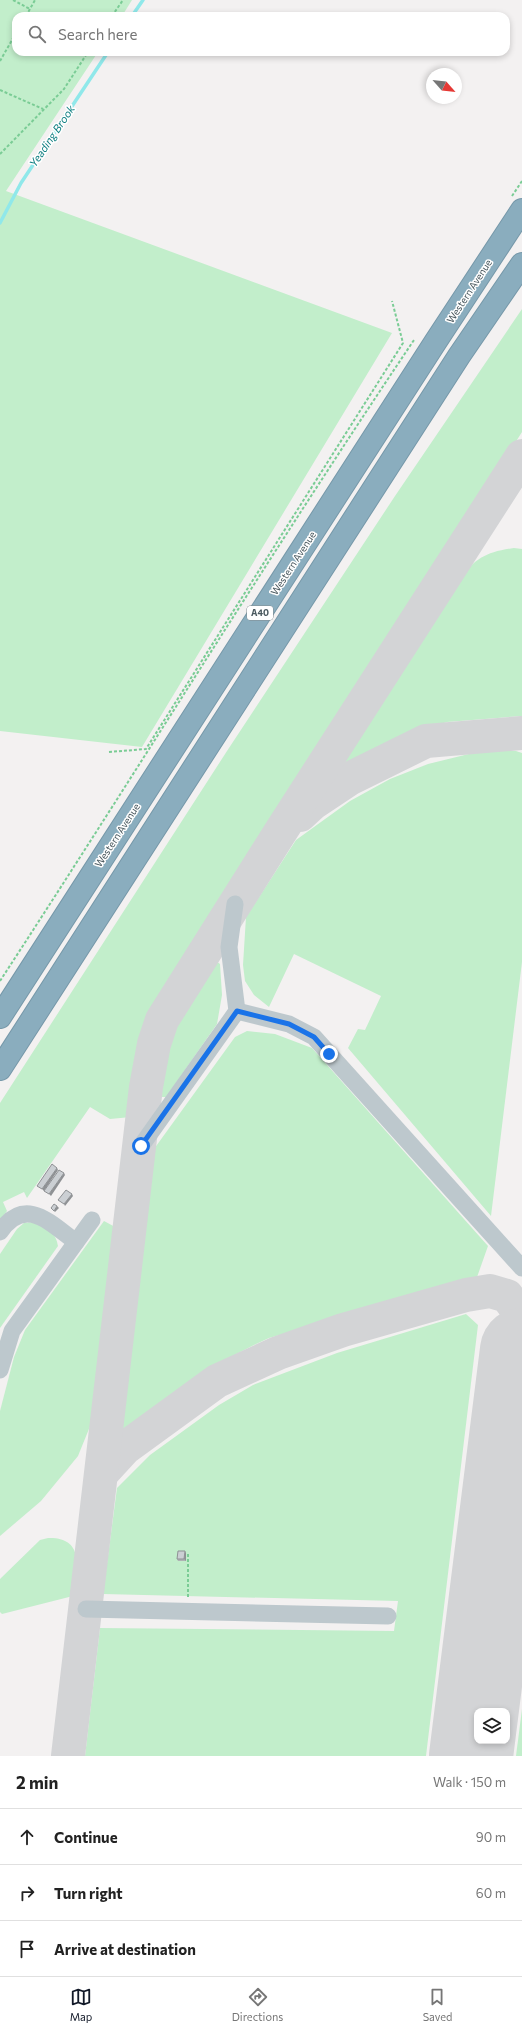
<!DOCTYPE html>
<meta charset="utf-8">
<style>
:root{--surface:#fff;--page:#f6f6f6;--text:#222;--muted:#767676;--line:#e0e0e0;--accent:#111827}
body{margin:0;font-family:Commissioner,sans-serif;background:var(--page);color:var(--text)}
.controls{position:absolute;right:12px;bottom:12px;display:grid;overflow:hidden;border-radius:8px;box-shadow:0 2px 6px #0003}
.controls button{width:36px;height:36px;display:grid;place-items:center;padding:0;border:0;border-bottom:1px solid var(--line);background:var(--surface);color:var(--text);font:20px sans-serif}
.compass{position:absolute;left:426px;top:68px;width:36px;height:36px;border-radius:50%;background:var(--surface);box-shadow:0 2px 6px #0003;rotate:117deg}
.stop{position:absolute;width:12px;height:12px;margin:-9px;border:3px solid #1a73e8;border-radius:50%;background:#fff}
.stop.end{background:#1a73e8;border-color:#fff;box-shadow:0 1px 4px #0008}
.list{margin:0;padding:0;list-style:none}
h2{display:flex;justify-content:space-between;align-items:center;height:52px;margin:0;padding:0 16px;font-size:17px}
h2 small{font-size:13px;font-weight:400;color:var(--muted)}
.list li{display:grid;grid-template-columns:26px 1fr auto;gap:12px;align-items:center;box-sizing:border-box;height:56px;padding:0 16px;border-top:1px solid var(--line)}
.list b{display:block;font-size:15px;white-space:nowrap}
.list em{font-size:13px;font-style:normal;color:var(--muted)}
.icon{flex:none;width:22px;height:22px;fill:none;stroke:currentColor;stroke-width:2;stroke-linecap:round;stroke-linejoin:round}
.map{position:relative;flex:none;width:522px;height:1756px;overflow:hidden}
.search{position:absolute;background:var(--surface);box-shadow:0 2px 6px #0003;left:12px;right:12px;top:12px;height:44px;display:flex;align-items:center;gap:10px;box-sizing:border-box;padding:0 14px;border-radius:12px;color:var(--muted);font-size:15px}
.sheet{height:220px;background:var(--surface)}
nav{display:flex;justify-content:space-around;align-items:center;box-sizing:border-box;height:56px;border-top:1px solid var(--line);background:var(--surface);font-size:11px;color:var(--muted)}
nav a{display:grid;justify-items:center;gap:2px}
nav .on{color:var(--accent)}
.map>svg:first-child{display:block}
.green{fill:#c2eecb}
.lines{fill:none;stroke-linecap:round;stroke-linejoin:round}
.stream{stroke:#90e8ea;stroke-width:3.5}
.taxiway{stroke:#d3d4d6;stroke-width:34}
.runway{stroke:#d3d4d6;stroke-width:84}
.highway-casing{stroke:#7698a9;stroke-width:24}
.path{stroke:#7acc95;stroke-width:2;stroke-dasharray:3 2;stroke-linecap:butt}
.minor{stroke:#bdc8cd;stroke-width:17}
.highway{stroke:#8aadbe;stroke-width:22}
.wall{fill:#afb2b5}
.shaded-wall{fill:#8e9194}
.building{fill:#cbcfd3;stroke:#8e9194}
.route{stroke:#1a73e8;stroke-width:5}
.labels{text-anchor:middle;stroke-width:3;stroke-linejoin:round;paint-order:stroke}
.shield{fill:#fff;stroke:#808a8e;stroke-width:1}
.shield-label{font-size:9px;font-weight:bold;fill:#49585e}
.street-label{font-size:10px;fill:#49585e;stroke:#fff}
.water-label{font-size:11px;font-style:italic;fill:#118083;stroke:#fff}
</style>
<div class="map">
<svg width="522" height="1756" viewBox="0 0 522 1756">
<rect width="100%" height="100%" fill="#f3f1f1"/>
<!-- green -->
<g class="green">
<path d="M 0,0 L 132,0 L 122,16 L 16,16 L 16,52 L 98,52 L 6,191 L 392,333 L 142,747 L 0,731 Z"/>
<path d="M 522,309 L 522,432 L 156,1005 L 145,1028 L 138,1055 L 131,1117 L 110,1119 L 90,1107 L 27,1198 L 24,1192 L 3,1202 L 7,1211 L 0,1220 L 0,1103 L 227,751 L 395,496 Z"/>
<path d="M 514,548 L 522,549 L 522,716 L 447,722 L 418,732 L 341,770 L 340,767 L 458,580 C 476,558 486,552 514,548 Z"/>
<path d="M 485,750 L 516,751 L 522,753 L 522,962 L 491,1216 L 348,1048 L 358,1029 L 365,1030 L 381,996 L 294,954 L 269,1007 L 254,995 L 245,981 L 243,965 L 246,917 L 296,840 L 350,801 L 390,779 L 428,764 Z"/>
<path d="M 216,961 L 220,964 L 222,995 L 217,1024 L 166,1097 L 160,1097 C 162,1083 163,1068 167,1054 C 176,1020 197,990 216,961 Z"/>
<path d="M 247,1031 L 275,1034 L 312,1048 L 488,1246 L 476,1280 L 269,1338 C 214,1362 169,1396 121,1432 L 154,1149 L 235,1037 Z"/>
<path d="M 104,1221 L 117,1228 L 93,1419 L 78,1456 L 41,1501 L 0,1536 L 0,1411 L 14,1357 L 25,1330 Z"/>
<path d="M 34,1222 C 46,1227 56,1232 58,1246 L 0,1328 L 0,1254 L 17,1229 L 24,1223 Z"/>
<path d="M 466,1314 L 478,1325 L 426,1756 L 85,1756 L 100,1628 L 394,1631 L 398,1601 L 103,1594 L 117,1488 L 150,1455 L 219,1405 L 253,1385 L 337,1353 Z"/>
<path d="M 48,1538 C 86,1537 77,1570 73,1596 L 2,1614 L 0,1612 L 0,1579 L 40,1540 Z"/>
<path d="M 522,1709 L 522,1756 L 516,1756 Z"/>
</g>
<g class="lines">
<!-- stream -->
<g class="stream">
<path d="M 132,16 L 143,0"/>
<path d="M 0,223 L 21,183 L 108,52"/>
</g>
<!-- taxiway -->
<g class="taxiway">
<path d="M 300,815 L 313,803 L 349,779 L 426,741 L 522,733"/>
<path d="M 102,1473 L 125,1448 L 217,1381 L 278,1353 L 343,1330 L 466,1295 L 490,1291 L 507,1296 L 521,1315 L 522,1320"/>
<path d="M 68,1756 L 146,1087 L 154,1044 L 162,1020 L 281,831 L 522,456"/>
</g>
<!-- runway -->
<path class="runway" d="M 471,1756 L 522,1350"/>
<defs>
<g id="highway">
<path d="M 0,1017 L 436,341 L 522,210"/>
<path d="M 0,1069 L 459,356 L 522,264"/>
</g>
</defs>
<!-- highway casing -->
<use href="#highway" class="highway-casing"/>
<!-- path -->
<g class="path">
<path d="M 13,0 L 30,9"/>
<path d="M 26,16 L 35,0"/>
<path d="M 112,16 L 123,0"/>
<path d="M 0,61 L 16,33"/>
<path d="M 0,90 L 43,109"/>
<path d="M 0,154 L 64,89 L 88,52"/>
<path d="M 512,196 L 522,181"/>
<path d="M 109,752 L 146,749 L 403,343 L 392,301"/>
<path d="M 0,981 C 139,768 272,551 414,340"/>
<path d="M 188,1597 L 188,1554"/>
</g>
<!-- minor -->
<g class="minor">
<path d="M 237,1011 L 289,1024 L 314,1037 L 522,1268"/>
<path d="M 141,1146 L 237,1011 L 229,947 L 235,904"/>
<path d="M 0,1232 C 25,1195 50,1223 76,1242"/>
<path d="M 0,1370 L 12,1331 L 92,1220"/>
<path d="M 86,1609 L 388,1616"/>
</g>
<!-- highway -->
<use href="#highway" class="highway"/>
</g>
<!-- wall -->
<path class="wall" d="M 186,1553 L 186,1561 L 178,1561 L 177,1559 Z"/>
<!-- shaded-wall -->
<g class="shaded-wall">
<path d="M 57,1168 L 58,1170 L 44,1191 L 42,1189 Z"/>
<path d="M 64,1173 L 65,1175 L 51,1196 L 49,1194 Z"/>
<path d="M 72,1194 L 73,1196 L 65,1206 L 64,1204 Z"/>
<path d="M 57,1206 L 59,1208 L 55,1212 L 54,1211 Z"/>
<path d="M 185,1551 L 186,1553 L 186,1561 L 184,1559 Z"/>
</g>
<!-- building -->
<g class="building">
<path d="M 52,1164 L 57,1168 L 42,1189 L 37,1186 Z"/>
<path d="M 59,1170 L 64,1173 L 49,1194 L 44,1191 Z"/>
<path d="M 66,1190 L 72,1194 L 64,1204 L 58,1200 Z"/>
<path d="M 54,1204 L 57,1206 L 54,1211 L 51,1208 Z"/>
<path d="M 178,1551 L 185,1551 L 184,1559 L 177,1559 Z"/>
</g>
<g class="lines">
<!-- route -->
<path class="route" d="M 141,1146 L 237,1011 L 289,1024 L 314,1037 L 329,1054"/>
</g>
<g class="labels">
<!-- shield labels -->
<rect class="shield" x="247" y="606" width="26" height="14" rx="3"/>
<g class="shield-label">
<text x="260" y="616">A40</text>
</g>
<!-- street labels -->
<g class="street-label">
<text transform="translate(469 291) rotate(-57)" y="4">Western Avenue</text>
<text transform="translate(293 563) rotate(-57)" y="4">Western Avenue</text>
<text transform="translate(117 835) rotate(-57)" y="4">Western Avenue</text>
</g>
<!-- water labels -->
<g class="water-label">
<text transform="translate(52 136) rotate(-56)" y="4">Yeading Brook</text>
</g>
</g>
</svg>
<div class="controls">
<button><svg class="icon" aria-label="layers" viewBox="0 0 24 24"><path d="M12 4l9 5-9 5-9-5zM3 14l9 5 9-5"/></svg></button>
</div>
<svg class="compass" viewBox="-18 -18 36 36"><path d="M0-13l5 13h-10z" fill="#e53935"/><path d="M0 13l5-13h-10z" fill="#767676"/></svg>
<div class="stop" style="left:141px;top:1146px"></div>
<div class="stop end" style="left:329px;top:1054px"></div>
<div class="search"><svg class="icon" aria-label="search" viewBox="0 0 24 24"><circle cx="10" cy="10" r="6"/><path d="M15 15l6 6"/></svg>Search here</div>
</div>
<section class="sheet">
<h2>2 min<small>Walk · 150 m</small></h2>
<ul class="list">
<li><svg class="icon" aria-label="ahead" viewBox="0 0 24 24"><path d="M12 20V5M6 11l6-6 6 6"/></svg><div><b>Continue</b></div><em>90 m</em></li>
<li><svg class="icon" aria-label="right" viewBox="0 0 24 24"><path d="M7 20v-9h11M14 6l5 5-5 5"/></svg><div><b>Turn right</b></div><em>60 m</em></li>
<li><svg class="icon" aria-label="arrive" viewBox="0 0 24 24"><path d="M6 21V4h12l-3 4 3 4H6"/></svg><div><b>Arrive at destination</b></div></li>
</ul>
</section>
<nav>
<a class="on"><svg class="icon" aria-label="map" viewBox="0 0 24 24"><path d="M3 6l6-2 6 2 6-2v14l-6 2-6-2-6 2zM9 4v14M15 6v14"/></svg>Map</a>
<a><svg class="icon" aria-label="directions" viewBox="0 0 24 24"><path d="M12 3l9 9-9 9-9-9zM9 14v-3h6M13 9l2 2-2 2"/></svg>Directions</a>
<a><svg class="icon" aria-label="saved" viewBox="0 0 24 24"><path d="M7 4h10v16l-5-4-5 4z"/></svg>Saved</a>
</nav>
